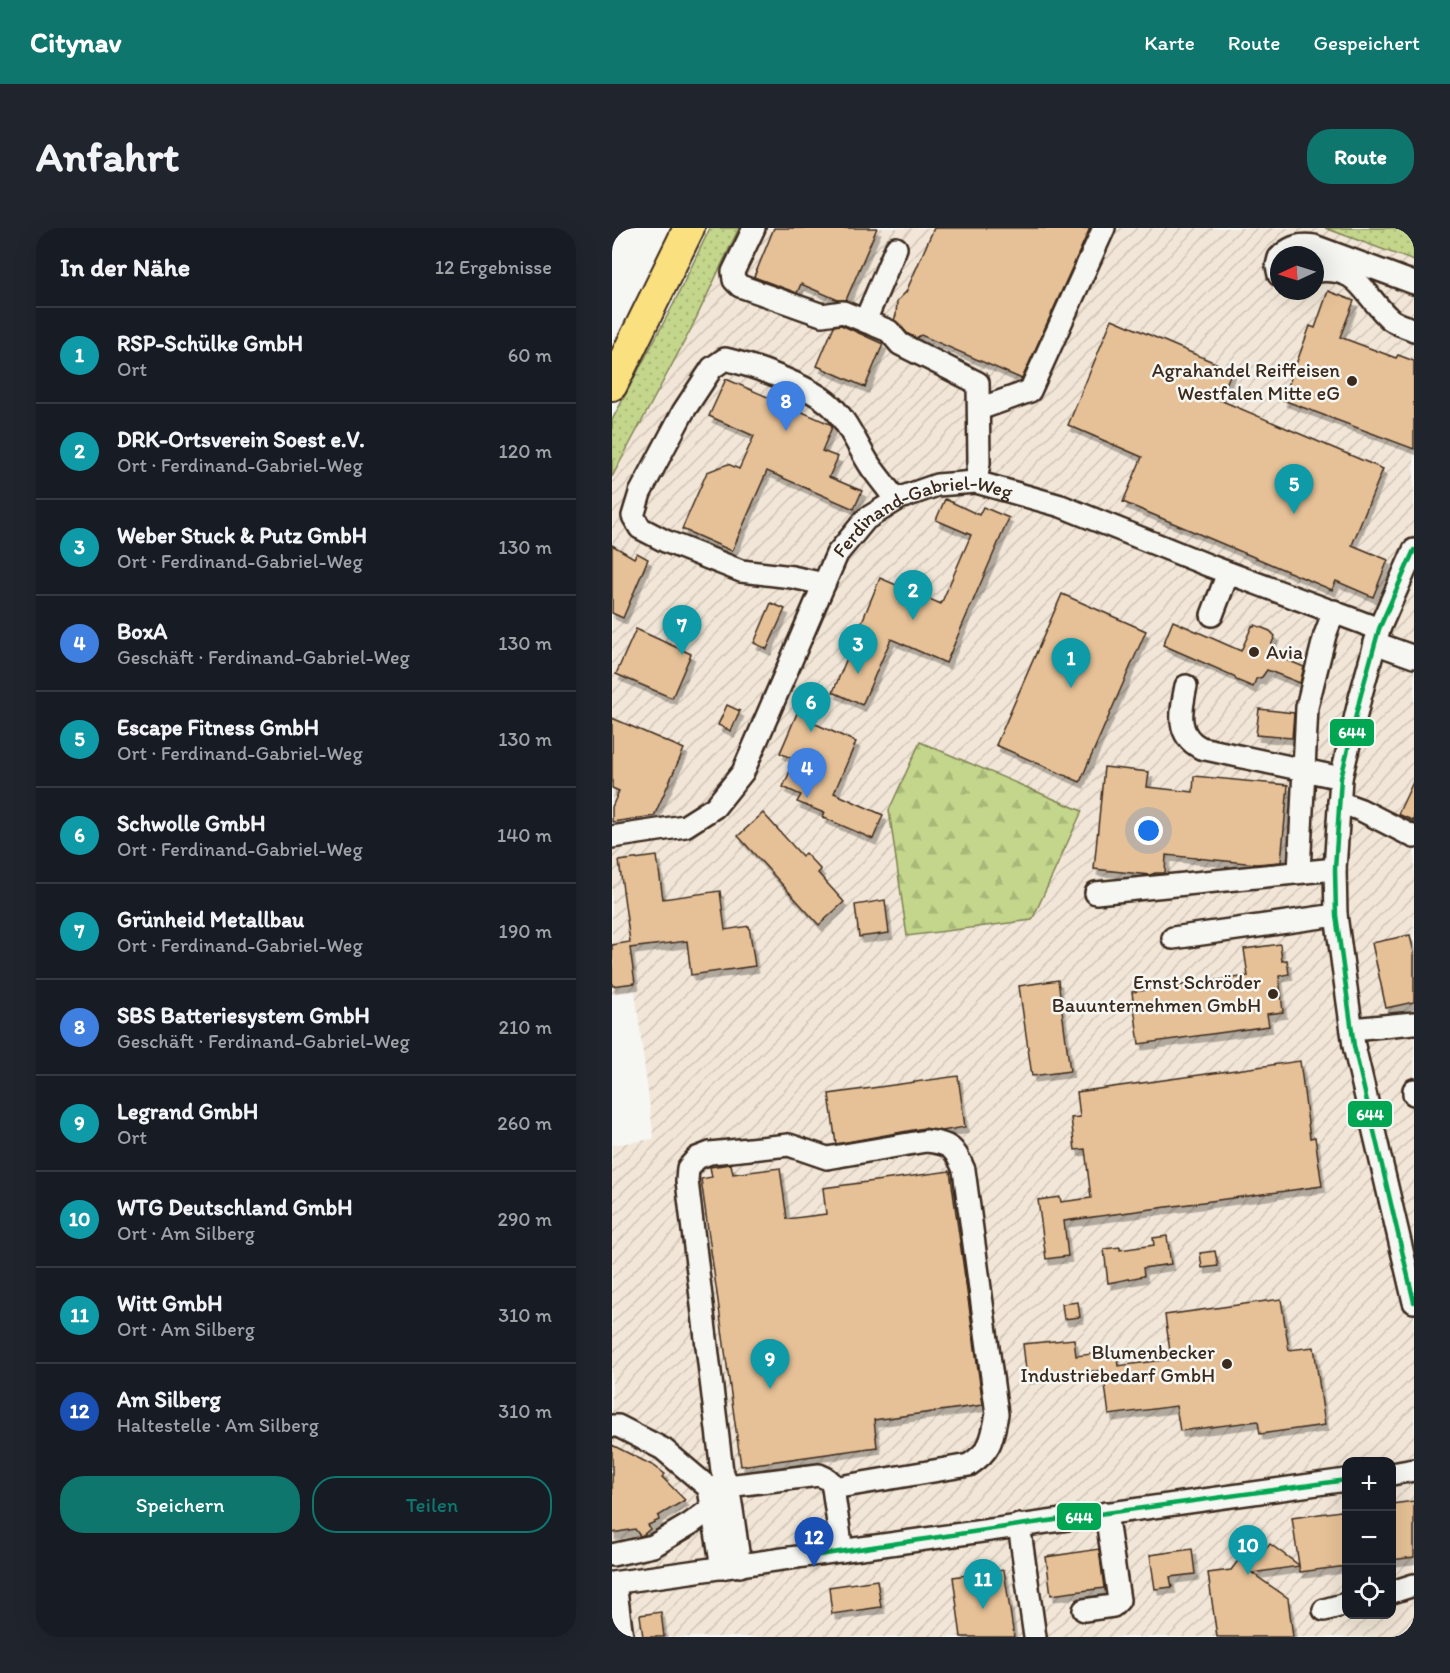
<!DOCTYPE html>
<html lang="de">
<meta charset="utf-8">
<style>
:root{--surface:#171b24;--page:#20242c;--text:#f1f3f6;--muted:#9ea1a6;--line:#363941;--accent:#0f766e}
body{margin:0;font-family:Itim,sans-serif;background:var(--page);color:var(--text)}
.controls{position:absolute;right:18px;bottom:18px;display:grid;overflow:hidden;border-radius:12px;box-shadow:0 6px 24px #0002}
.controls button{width:54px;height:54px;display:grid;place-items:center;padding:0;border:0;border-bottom:2px solid var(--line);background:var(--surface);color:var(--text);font:30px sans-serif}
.compass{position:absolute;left:658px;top:18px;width:54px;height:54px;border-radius:50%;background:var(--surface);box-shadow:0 6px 24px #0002;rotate:266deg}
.you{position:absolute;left:537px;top:603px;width:21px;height:21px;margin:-15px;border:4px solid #fff;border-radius:50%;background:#1a73e8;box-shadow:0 0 0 9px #1a73e833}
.badge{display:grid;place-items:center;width:39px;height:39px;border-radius:50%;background:var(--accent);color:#fff;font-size:20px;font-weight:700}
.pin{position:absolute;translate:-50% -50px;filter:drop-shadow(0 2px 3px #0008)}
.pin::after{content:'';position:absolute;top:32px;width:21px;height:18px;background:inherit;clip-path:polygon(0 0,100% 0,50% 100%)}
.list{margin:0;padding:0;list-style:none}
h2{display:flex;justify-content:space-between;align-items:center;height:78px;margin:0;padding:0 24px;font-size:26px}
h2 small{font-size:20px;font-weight:400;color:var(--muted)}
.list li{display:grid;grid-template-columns:39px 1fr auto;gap:18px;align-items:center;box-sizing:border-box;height:96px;padding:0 24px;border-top:2px solid var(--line)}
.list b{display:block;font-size:22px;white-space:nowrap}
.list p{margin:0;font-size:20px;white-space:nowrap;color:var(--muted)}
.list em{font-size:20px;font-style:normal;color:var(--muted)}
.actions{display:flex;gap:12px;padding:18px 24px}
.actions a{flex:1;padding:14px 0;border:2px solid var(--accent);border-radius:24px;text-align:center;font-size:21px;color:var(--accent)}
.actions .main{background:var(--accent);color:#fff}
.icon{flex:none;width:33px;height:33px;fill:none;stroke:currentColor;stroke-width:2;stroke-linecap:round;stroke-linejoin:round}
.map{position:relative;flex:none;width:802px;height:1409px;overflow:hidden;border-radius:24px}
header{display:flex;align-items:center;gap:36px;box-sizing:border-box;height:84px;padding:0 30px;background:var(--accent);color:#fff}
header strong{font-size:28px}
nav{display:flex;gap:33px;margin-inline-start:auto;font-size:21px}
.intro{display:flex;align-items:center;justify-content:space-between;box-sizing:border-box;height:144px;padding:0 36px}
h1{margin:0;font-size:42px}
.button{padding:15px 27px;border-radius:24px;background:var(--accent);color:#fff;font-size:21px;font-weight:700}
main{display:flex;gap:36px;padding:0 36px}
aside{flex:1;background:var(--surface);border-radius:24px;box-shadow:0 6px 24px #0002}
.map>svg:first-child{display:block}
.industrial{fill:url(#industrial-furrows);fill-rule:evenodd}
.grass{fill:url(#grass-dots);stroke:#7f8054;stroke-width:1.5}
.forest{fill:url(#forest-firs);stroke:#7f8054;stroke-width:1.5}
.building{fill:#e6c197;stroke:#3b2a1e;stroke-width:1.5;filter:url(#shadow)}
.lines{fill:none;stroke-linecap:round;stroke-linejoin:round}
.minor-casing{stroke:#3b2a1e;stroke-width:26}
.highway-casing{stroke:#3b2a1e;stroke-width:34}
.minor{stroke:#f6f6f2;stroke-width:21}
.highway{stroke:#fbe080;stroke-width:30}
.bus-1-casing{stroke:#f6f6f2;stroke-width:9}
.bus-1{stroke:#00a651;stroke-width:4.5}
.poi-dot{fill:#3b2a1e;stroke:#f6f6f2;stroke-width:2}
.labels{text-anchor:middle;stroke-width:5;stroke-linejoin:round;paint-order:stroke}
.poi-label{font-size:20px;fill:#3b2a1e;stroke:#f6f6f2;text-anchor:end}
.street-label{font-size:20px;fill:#3b2a1e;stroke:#f6f6f2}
.line-badge{stroke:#f6f6f2;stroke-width:2}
.badge-label{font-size:16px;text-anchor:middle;font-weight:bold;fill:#fff}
</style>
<header>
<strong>Citynav</strong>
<nav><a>Karte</a><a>Route</a><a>Gespeichert</a></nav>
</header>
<div class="intro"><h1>Anfahrt</h1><a class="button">Route</a></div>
<main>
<aside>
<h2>In der Nähe<small>12 Ergebnisse</small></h2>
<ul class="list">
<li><span class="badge" style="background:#0f9aa8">1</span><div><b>RSP-Schülke GmbH</b><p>Ort</p></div><em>60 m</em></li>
<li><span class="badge" style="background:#0f9aa8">2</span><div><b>DRK-Ortsverein Soest e.V.</b><p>Ort · Ferdinand-Gabriel-Weg</p></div><em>120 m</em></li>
<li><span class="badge" style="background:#0f9aa8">3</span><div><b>Weber Stuck &amp; Putz GmbH</b><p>Ort · Ferdinand-Gabriel-Weg</p></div><em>130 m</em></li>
<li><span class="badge" style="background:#3f7fe0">4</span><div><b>BoxA</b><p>Geschäft · Ferdinand-Gabriel-Weg</p></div><em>130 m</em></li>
<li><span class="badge" style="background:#0f9aa8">5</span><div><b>Escape Fitness GmbH</b><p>Ort · Ferdinand-Gabriel-Weg</p></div><em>130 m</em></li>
<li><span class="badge" style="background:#0f9aa8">6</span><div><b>Schwolle GmbH</b><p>Ort · Ferdinand-Gabriel-Weg</p></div><em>140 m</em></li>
<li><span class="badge" style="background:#0f9aa8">7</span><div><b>Grünheid Metallbau</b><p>Ort · Ferdinand-Gabriel-Weg</p></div><em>190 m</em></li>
<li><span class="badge" style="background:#3f7fe0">8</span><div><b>SBS Batteriesystem GmbH</b><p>Geschäft · Ferdinand-Gabriel-Weg</p></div><em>210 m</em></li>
<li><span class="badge" style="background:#0f9aa8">9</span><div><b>Legrand GmbH</b><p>Ort</p></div><em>260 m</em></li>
<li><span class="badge" style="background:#0f9aa8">10</span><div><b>WTG Deutschland GmbH</b><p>Ort · Am Silberg</p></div><em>290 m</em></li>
<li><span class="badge" style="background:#0f9aa8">11</span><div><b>Witt GmbH</b><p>Ort · Am Silberg</p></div><em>310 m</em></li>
<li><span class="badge" style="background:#1a4fb4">12</span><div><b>Am Silberg</b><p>Haltestelle · Am Silberg</p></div><em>310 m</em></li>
</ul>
<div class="actions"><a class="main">Speichern</a><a>Teilen</a></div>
</aside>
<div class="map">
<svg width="802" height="1409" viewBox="0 0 802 1409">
<defs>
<pattern id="industrial-furrows" width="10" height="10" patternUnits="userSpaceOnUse" patternTransform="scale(1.5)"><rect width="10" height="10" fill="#f1e6d7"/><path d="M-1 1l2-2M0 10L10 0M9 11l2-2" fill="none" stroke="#d0c5b8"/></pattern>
<pattern id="grass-dots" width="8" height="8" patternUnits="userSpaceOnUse" patternTransform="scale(1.5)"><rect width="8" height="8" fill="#c3d68b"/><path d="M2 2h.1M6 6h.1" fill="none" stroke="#a8b878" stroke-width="1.8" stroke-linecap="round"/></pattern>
<pattern id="forest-firs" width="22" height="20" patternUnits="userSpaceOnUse" patternTransform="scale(1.5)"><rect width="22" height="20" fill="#c3d68b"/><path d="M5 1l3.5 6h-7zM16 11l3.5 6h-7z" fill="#a8b878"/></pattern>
<filter id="shadow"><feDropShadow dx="3.5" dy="6" stdDeviation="0" flood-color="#0004"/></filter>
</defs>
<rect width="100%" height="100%" fill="#f6f6f2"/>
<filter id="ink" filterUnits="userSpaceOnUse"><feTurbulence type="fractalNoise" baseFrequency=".0167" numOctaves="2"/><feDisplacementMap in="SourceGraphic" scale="12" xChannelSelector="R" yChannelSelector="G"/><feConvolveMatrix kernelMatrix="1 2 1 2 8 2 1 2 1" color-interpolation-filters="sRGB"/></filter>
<g filter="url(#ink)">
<!-- industrial -->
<path class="industrial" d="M 127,0 L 802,0 L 802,1409 L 0,1409 L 0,917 L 42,911 L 23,763 L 0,766 L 0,249 L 79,101 ZM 667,27 L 703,27 L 703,63 L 667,63 ZM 734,1234 L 780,1234 L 780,1386 L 734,1386 Z"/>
<!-- grass -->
<g class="grass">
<path d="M 98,0 L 127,0 L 79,101 L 0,249 L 0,192 L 61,77 Z"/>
<path d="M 713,0 L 802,0 L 802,33 Z"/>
</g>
<!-- forest -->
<path class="forest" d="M 308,514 L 470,583 L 420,692 L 295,708 L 277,582 Z"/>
<!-- building -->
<g class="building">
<path d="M 162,0 L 265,0 L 234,72 L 226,72 L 189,56 L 185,65 L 142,49 Z"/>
<path d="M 322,0 L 478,0 L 410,151 L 309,107 L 304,110 L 296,106 L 282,92 L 284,87 L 285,73 L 294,64 Z"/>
<path d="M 716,63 L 742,73 L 728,109 L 784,130 L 786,127 L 802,133 L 802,221 L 671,172 L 698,98 L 703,100 Z"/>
<path d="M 500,91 L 620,142 L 608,172 L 771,241 L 740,317 L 776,332 L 761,369 L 724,353 L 720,362 L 511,274 L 530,229 L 456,197 Z"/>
<path d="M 229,97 L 271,116 L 253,159 L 205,138 L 222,98 Z"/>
<path d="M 114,151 L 218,196 L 220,199 L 210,223 L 226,229 L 217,249 L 250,263 L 242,281 L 155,243 L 120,323 L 70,301 L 95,244 L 116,236 L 127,241 L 142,208 L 97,188 Z"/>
<path d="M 333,271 L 367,287 L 371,279 L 397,290 L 334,435 L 279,411 L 250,477 L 221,464 L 268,350 L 329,376 L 359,307 L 324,292 Z"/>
<path d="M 0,317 L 22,330 L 25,325 L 36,331 L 11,390 L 0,385 Z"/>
<path d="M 450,366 L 534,403 L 468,554 L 384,517 Z"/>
<path d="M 159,375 L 173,381 L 155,421 L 142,415 Z"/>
<path d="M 561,393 L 629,423 L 640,398 L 642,399 L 643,397 L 658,403 L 663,408 L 656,424 L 692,439 L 688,455 L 655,442 L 650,449 L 644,451 L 641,459 L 624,452 L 622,448 L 551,417 Z"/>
<path d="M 24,401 L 79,426 L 60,470 L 4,446 Z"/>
<path d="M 189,476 L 202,481 L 197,493 L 244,514 L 222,565 L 271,587 L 261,611 L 210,589 L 212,585 L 185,574 L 189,567 L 171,559 L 183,532 L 168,525 Z"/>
<path d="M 115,477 L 128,483 L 119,503 L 106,497 Z"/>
<path d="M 647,481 L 682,485 L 680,510 L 644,507 Z"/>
<path d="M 0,490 L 72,521 L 42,588 L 0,594 L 0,579 L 7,563 L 0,560 Z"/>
<path d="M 492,539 L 537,544 L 535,559 L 581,564 L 582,548 L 676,557 L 669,634 L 644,636 L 554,627 L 553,645 L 543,645 L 538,647 L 482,641 Z"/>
<path d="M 802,552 L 802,593 L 786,586 Z"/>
<path d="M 151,585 L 190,628 L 193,625 L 209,642 L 206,645 L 232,674 L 207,697 L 126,608 Z"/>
<path d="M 45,628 L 51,671 L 108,663 L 113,702 L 137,698 L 143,738 L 79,747 L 75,713 L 18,720 L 23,755 L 0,758 L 0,717 L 18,714 L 7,633 Z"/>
<path d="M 273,672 L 277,705 L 247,709 L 243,677 Z"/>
<path d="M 798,707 L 802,725 L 802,774 L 774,780 L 760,715 Z"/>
<path d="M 668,716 L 670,733 L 675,732 L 677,746 L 667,748 L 671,784 L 655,786 L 657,798 L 527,816 L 520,764 L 636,748 L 632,721 Z"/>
<path d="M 446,752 L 458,843 L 420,848 L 407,758 Z"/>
<path d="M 688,833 L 698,910 L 703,909 L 710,958 L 452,993 L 456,1028 L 434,1031 L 426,972 L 448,969 L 449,974 L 479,970 L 473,921 L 463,922 L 459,890 L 468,889 L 465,864 Z"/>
<path d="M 346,848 L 353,899 L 330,903 L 312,900 L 224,916 L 217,866 Z"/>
<path d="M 119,936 L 121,946 L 168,940 L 175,991 L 214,986 L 211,960 L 338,943 L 371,1177 L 262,1192 L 265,1219 L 129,1238 L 89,951 L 100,949 L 98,939 Z"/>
<path d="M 555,1008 L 559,1036 L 531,1040 L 532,1048 L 496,1055 L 492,1021 L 508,1019 L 508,1022 L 542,1017 L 541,1010 Z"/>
<path d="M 603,1023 L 606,1038 L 590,1040 L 588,1025 Z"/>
<path d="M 669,1071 L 677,1122 L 702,1119 L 713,1197 L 648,1206 L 646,1193 L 568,1203 L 564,1178 L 497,1187 L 491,1142 L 415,1150 L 411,1116 L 462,1111 L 464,1128 L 504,1123 L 506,1138 L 559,1131 L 553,1087 Z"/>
<path d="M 466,1074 L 468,1089 L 452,1091 L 450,1076 Z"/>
<path d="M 0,1217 L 42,1238 L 53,1246 L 50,1249 L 73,1272 L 46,1288 L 47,1292 L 36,1297 L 38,1301 L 31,1307 L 28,1308 L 23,1301 L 0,1305 Z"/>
<path d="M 802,1273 L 802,1329 L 780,1332 L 780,1276 Z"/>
<path d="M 735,1282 L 735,1338 L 688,1344 L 687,1338 L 640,1345 L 676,1370 L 681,1409 L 605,1409 L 596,1345 L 619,1342 L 628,1330 L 649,1327 L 658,1316 L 687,1337 L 680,1290 Z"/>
<path d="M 487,1321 L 492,1360 L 439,1367 L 434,1329 Z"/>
<path d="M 580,1321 L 583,1346 L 558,1349 L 560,1359 L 543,1361 L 538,1327 Z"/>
<path d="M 392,1342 L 402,1409 L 349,1409 L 341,1349 Z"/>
<path d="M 265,1352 L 269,1379 L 220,1386 L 217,1359 Z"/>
<path d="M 49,1384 L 52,1409 L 31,1409 L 28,1387 Z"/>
</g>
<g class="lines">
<defs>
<g id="minor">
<path d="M 142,0 L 121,44 L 122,52 L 128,58 L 210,87 L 231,84 L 277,103 L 288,116 L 366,155 L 367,235 L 364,254"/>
<path d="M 670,27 C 680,18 689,16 702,18 L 802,55"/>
<path d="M 667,30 L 665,38 L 667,47"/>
<path d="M 703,43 C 748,38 749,64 777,90 C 783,96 794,98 802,102"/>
<path d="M 253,93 L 284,20"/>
<path d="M 367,181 L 418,163 L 492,0"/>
<path d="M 802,322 L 767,401 L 748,470 L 729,550 L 723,641 L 724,687 L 742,818 L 802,1074"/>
<path d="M 212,356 L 180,349 L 129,343 L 53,313 L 28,300 L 21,288 L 28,265 L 71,184 L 100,140 L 113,131 C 142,138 192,156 215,174 C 235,190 245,218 259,239 C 267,250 276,261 284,272"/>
<path d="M 600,387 L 616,345"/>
<path d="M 763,415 L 802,429"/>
<path d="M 574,458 C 569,482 563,507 589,520 L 729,550"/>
<path d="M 727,574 L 749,582 L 802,609"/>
<path id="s1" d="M 0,609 L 73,598 L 103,579 L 131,544 L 225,326 L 254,291 L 288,270 L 325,257 L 364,254 L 449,278 L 598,338 L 767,401"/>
<path d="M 687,644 L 695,479 L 713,407 L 722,383"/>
<path d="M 484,665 L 723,641"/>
<path d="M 561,710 L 724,687"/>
<path d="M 740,801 L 802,795"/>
<path d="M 802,862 L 802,866"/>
<path d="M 0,1198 L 6,1198 L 51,1221 L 97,1260 L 124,1257 L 207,1247 C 214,1250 220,1252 221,1260 L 357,1237 C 380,1222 380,1211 385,1186 L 352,942 C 343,920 338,915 314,913 L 215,930 L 177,917 L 98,925 L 85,930 L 76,940 L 75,953 L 110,1243 L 116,1258 L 120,1282 L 128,1338"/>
<path d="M 780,1246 L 802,1242"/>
<path d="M 221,1260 L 230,1323"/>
<path d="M 100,1280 L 110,1340"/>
<path d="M 407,1297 L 423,1409"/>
<path d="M 0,1327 L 41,1318 L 78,1296 L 100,1280 L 97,1260"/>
<path d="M 0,1355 L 734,1252"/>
<path d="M 3,1355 L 10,1409"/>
<path d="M 780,1364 L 802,1357"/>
<path d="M 472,1382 L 501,1378 L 507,1372 L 494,1285"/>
<path d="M 712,1382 L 734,1376"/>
</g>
<path id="highway" d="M 0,157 L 77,0"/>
</defs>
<!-- minor casing -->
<use href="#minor" class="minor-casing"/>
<!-- highway casing -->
<use href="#highway" class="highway-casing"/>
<!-- minor -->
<use href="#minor" class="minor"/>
<!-- highway -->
<use href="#highway" class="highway"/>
<defs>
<g id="bus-1">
<path d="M 802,322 L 767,401 L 748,470 L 729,550 L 723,641 L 724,687 L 742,818 L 802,1074"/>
<path d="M 200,1328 L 407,1297 L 734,1252"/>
</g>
</defs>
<!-- bus-1 casing -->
<use href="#bus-1" class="bus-1-casing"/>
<!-- bus-1 -->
<use href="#bus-1" class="bus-1"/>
</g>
</g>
<!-- markers -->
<g class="poi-dot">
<circle cx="740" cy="153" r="6"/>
<circle cx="642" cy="424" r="6"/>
<circle cx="661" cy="766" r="6"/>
<circle cx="615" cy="1136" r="6"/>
</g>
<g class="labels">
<!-- poi labels -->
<g class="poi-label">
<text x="728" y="149">Agrahandel Reiffeisen<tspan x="728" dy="23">Westfalen Mitte eG</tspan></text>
<text x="654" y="431" text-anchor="start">Avia</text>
<text x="649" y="761">Ernst Schröder<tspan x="649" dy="23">Bauunternehmen GmbH</tspan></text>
<text x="603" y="1131">Blumenbecker<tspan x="603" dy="23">Industriebedarf GmbH</tspan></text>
</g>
<!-- street labels -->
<g class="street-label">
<text dy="7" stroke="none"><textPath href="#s1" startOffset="492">Ferdinand-Gabriel-Weg</textPath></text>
</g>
</g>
<g class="line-badge">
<rect x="717" y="490" width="46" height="29" rx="6" fill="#00a651"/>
<rect x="735" y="872" width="46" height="28" rx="6" fill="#00a651"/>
<rect x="444" y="1274" width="46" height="29" rx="6" fill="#00a651"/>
</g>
<g class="badge-label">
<text x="740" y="510">644</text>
<text x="758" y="892">644</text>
<text x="467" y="1295">644</text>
</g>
</svg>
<div class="controls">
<button>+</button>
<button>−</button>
<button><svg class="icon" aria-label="locate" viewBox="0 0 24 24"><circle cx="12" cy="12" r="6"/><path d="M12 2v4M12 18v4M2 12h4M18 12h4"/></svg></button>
</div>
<svg class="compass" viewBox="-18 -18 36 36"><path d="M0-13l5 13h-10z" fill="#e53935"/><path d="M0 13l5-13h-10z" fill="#9ea1a6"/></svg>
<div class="you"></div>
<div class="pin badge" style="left:459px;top:460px;background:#0f9aa8">1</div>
<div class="pin badge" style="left:301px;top:392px;background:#0f9aa8">2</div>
<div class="pin badge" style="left:246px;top:446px;background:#0f9aa8">3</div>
<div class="pin badge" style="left:195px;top:570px;background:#3f7fe0">4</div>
<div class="pin badge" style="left:682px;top:286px;background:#0f9aa8">5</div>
<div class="pin badge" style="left:199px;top:504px;background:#0f9aa8">6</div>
<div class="pin badge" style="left:70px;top:427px;background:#0f9aa8">7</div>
<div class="pin badge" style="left:174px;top:203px;background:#3f7fe0">8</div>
<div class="pin badge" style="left:158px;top:1161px;background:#0f9aa8">9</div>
<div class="pin badge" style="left:636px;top:1347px;background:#0f9aa8">10</div>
<div class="pin badge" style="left:371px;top:1381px;background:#0f9aa8">11</div>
<div class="pin badge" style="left:202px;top:1339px;background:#1a4fb4">12</div>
</div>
</main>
